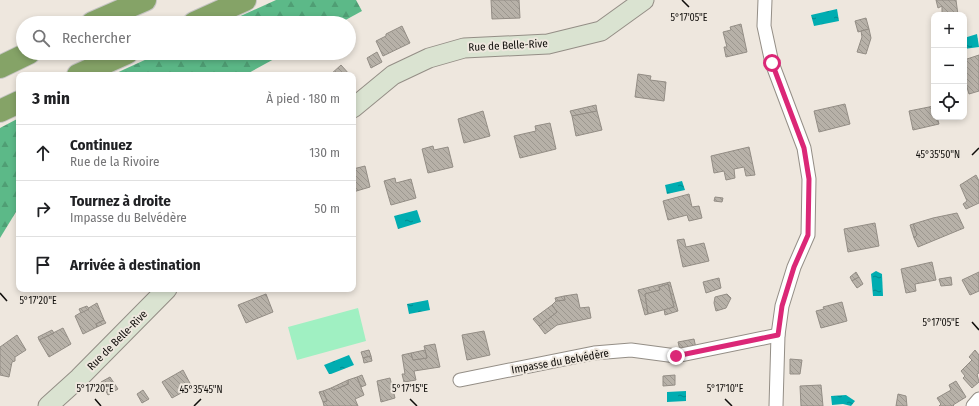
<!DOCTYPE html>
<html lang="fr">
<meta charset="utf-8">
<style>
:root{--surface:#fff;--page:#f2f2f2;--text:#202124;--muted:#757577;--line:#e0e0e0}
body{margin:0;font-family:"Fira Sans Condensed",sans-serif;background:var(--page);color:var(--text)}
.controls{position:absolute;right:12px;top:12px;display:grid;overflow:hidden;border-radius:8px;box-shadow:0 2px 6px #0003}
.controls button{width:36px;height:36px;display:grid;place-items:center;padding:0;border:0;border-bottom:1px solid var(--line);background:var(--surface);color:var(--text);font:20px sans-serif}
.stop{position:absolute;width:12px;height:12px;margin:-9px;border:3px solid #db2777;border-radius:50%;background:#fff}
.stop.end{background:#db2777;border-color:#fff;box-shadow:0 1px 4px #0008}
.list{margin:0;padding:0;list-style:none}
h2{display:flex;justify-content:space-between;align-items:center;height:52px;margin:0;padding:0 16px;font-size:17px}
h2 small{font-size:13px;font-weight:400;color:var(--muted)}
.list li{display:grid;grid-template-columns:26px 1fr auto;gap:12px;align-items:center;box-sizing:border-box;height:56px;padding:0 16px;border-top:1px solid var(--line)}
.list b{display:block;font-size:15px;white-space:nowrap}
.list p{margin:0;font-size:13px;white-space:nowrap;color:var(--muted)}
.list em{font-size:13px;font-style:normal;color:var(--muted)}
.icon{flex:none;width:22px;height:22px;fill:none;stroke:currentColor;stroke-width:2;stroke-linecap:round;stroke-linejoin:round}
.map{position:relative;flex:none;width:979px;height:406px;overflow:hidden}
.search{position:absolute;background:var(--surface);box-shadow:0 2px 6px #0003;left:16px;top:16px;width:340px;height:44px;display:flex;align-items:center;gap:10px;box-sizing:border-box;padding:0 14px;border-radius:22px;color:var(--muted);font-size:15px}
.panel{position:absolute;background:var(--surface);box-shadow:0 2px 6px #0003;left:16px;top:72px;width:340px;height:220px;border-radius:8px}
.map>svg:first-child{display:block}
.forest{fill:url(#forest-firs)}
.garden{fill:#a0f0c2}
.water{fill:url(#water-ripples)}
.building{fill:url(#building-back-hatch);stroke:#938d85}
.lines{fill:none;stroke-linecap:round;stroke-linejoin:round}
.street-casing{stroke:#948e86;stroke-width:15}
.secondary-casing{stroke:#948e86;stroke-width:21}
.highway-casing{stroke:#c6c5c4;stroke-width:24}
.street{stroke:#fff;stroke-width:13}
.secondary{stroke:#dae3d1;stroke-width:19}
.highway{stroke:#85a367;stroke-width:22}
.route{stroke:#db2777;stroke-width:5}
.ticks{fill:none;stroke:#100e0b;stroke-width:1.5}
.labels{text-anchor:middle;stroke-width:4;stroke-linejoin:round;paint-order:stroke}
.street-label{font-size:11px;fill:#100e0b;stroke:#eee7de}
.ticks-label{font-size:10px;text-anchor:middle;fill:#100e0b;stroke:#eee7de;stroke-width:4;stroke-linejoin:round;paint-order:stroke}
</style>
<div class="map">
<svg width="979" height="406" viewBox="0 0 979 406">
<defs>
<pattern id="forest-firs" width="22" height="20" patternUnits="userSpaceOnUse"><rect width="22" height="20" fill="#5cb988"/><path d="M5 1l3.5 6h-7zM16 11l3.5 6h-7z" fill="#4f9e74"/></pattern>
<pattern id="water-ripples" width="26" height="14" patternUnits="userSpaceOnUse"><rect width="26" height="14" fill="#00adb1"/><path d="M2 4q2-2 4 0t4 0M15 11q2-2 4 0t4 0" fill="none" stroke="#018b8e"/></pattern>
<pattern id="building-back-hatch" width="6" height="6" patternUnits="userSpaceOnUse"><rect width="6" height="6" fill="#b7b1a8"/><path d="M-1 5l2 2M0 0l6 6M5-1l2 2" fill="none" stroke="#9c978f"/></pattern>
</defs>
<rect width="100%" height="100%" fill="#eee7de"/>
<!-- forest -->
<g class="forest">
<path d="M 276,0 L 356,0 L 362,11 L 340,23 L 225,23 Z"/>
<path d="M 160,53 L 285,53 L 245,75 L 112,75 Z"/>
<path d="M 19,118 L 19,207 L 0,238 L 0,128 Z"/>
</g>
<!-- garden -->
<path class="garden" d="M 358,308 L 366,341 L 297,360 L 288,327 Z"/>
<!-- water -->
<g class="water">
<path d="M 837,9 L 839,21 L 814,26 L 811,15 Z"/>
<path d="M 977,34 L 979,47 L 964,49 L 964,38 Z"/>
<path d="M 682,181 L 685,190 L 667,194 L 665,185 Z"/>
<path d="M 417,210 L 421,222 L 398,229 L 394,216 Z"/>
<path d="M 876,271 L 882,274 L 883,296 L 873,296 L 871,274 Z"/>
<path d="M 428,300 L 430,310 L 409,314 L 407,304 Z"/>
<path d="M 349,355 L 354,365 L 331,374 L 329,374 L 324,365 Z"/>
<path d="M 686,391 L 686,401 L 667,402 L 667,392 Z"/>
<path d="M 846,395 L 855,401 L 851,406 L 843,404 L 832,405 L 831,396 Z"/>
</g>
<!-- building -->
<g class="building">
<path d="M 491,0 L 519,0 L 520,18 L 492,19 Z"/>
<path d="M 936,0 L 956,0 L 958,15 L 942,15 L 942,6 L 938,8 Z"/>
<path d="M 866,18 L 869,29 L 858,32 L 855,21 Z"/>
<path d="M 741,24 L 747,52 L 726,57 L 724,47 L 727,47 L 723,32 L 731,30 L 730,27 Z"/>
<path d="M 402,26 L 410,43 L 383,56 L 376,41 L 386,36 L 386,34 Z"/>
<path d="M 869,29 L 871,38 L 866,54 L 857,52 L 862,37 L 861,31 Z"/>
<path d="M 377,52 L 382,62 L 371,68 L 367,58 Z"/>
<path d="M 979,55 L 979,91 L 969,94 L 964,77 L 964,60 Z"/>
<path d="M 341,65 L 350,75 L 330,75 Z"/>
<path d="M 638,74 L 651,76 L 650,80 L 666,82 L 664,101 L 635,97 Z"/>
<path d="M 845,104 L 850,124 L 819,132 L 814,111 Z"/>
<path d="M 596,105 L 597,111 L 572,116 L 570,111 Z"/>
<path d="M 934,106 L 934,117 L 937,117 L 939,124 L 913,130 L 909,111 Z"/>
<path d="M 483,111 L 490,136 L 464,143 L 458,119 Z"/>
<path d="M 597,111 L 602,130 L 576,136 L 572,116 Z"/>
<path d="M 550,123 L 556,149 L 520,158 L 514,136 L 536,131 L 535,126 Z"/>
<path d="M 433,146 L 434,150 L 448,147 L 453,167 L 428,173 L 422,149 Z"/>
<path d="M 749,147 L 755,175 L 746,176 L 744,167 L 734,169 L 735,178 L 726,180 L 724,171 L 714,173 L 711,156 Z"/>
<path d="M 365,166 L 370,187 L 353,192 L 353,169 Z"/>
<path d="M 976,175 L 979,181 L 979,203 L 966,209 L 963,204 L 967,201 L 960,185 Z"/>
<path d="M 395,178 L 396,183 L 411,179 L 416,198 L 391,205 L 384,181 Z"/>
<path d="M 689,194 L 692,207 L 699,206 L 702,218 L 689,221 L 687,215 L 668,220 L 663,201 Z"/>
<path d="M 715,197 L 723,198 L 722,202 L 714,201 Z"/>
<path d="M 957,213 L 964,228 L 918,247 L 914,238 L 917,235 L 913,224 L 933,218 Z"/>
<path d="M 875,223 L 879,246 L 848,252 L 844,229 Z"/>
<path d="M 913,224 L 917,235 L 914,238 L 910,225 Z"/>
<path d="M 684,239 L 686,247 L 704,243 L 709,261 L 683,267 L 677,240 Z"/>
<path d="M 932,262 L 936,280 L 915,284 L 916,291 L 906,293 L 901,269 Z"/>
<path d="M 856,272 L 859,277 L 852,281 L 850,277 Z"/>
<path d="M 979,272 L 979,291 L 970,295 L 962,280 Z"/>
<path d="M 859,277 L 863,284 L 857,288 L 852,281 Z"/>
<path d="M 951,277 L 952,285 L 941,286 L 939,279 Z"/>
<path d="M 719,278 L 721,288 L 706,293 L 703,282 Z"/>
<path d="M 670,282 L 678,311 L 665,315 L 664,309 L 674,307 L 668,284 L 659,287 L 660,290 L 645,294 L 648,314 L 645,315 L 638,290 Z"/>
<path d="M 668,284 L 674,307 L 648,314 L 645,294 L 660,290 L 659,287 Z"/>
<path d="M 266,294 L 273,312 L 246,323 L 238,305 Z"/>
<path d="M 577,294 L 580,308 L 589,307 L 591,318 L 557,325 L 545,334 L 539,326 L 557,312 L 552,305 L 556,301 L 565,300 L 564,296 Z"/>
<path d="M 727,294 L 731,298 L 726,308 L 716,311 L 714,303 L 715,297 Z"/>
<path d="M 564,296 L 565,300 L 556,301 L 555,298 Z"/>
<path d="M 842,302 L 847,321 L 821,328 L 816,311 L 824,309 L 823,307 Z"/>
<path d="M 97,303 L 104,320 L 96,324 L 97,327 L 83,334 L 75,316 Z"/>
<path d="M 552,305 L 557,312 L 539,326 L 533,319 Z"/>
<path d="M 87,306 L 89,309 L 81,313 L 79,309 Z"/>
<path d="M 104,320 L 106,323 L 97,327 L 96,324 Z"/>
<path d="M 63,328 L 71,344 L 49,357 L 39,340 Z"/>
<path d="M 52,330 L 54,333 L 39,340 L 38,337 Z"/>
<path d="M 484,331 L 490,355 L 467,360 L 462,335 Z"/>
<path d="M 17,335 L 26,350 L 15,357 L 15,361 L 12,362 L 9,377 L 0,375 L 0,347 Z"/>
<path d="M 694,339 L 696,348 L 680,350 L 678,342 Z"/>
<path d="M 435,344 L 440,367 L 414,371 L 416,380 L 404,382 L 402,374 L 405,374 L 402,355 L 411,353 L 413,360 L 427,358 L 424,346 Z"/>
<path d="M 369,350 L 371,356 L 363,358 L 361,352 Z"/>
<path d="M 425,350 L 427,358 L 413,360 L 411,353 Z"/>
<path d="M 975,350 L 979,355 L 979,373 L 977,374 L 979,382 L 972,388 L 963,378 L 965,376 L 961,371 L 972,360 L 969,357 Z"/>
<path d="M 371,356 L 372,361 L 364,363 L 363,358 Z"/>
<path d="M 790,359 L 802,360 L 800,374 L 790,374 Z"/>
<path d="M 183,370 L 192,387 L 172,398 L 162,382 Z"/>
<path d="M 362,375 L 366,385 L 361,387 L 357,377 Z"/>
<path d="M 675,375 L 675,385 L 663,386 L 663,376 Z"/>
<path d="M 110,377 L 118,389 L 108,395 L 101,382 Z"/>
<path d="M 357,377 L 364,395 L 355,399 L 358,406 L 324,406 L 323,402 L 327,401 L 323,391 L 331,388 L 334,390 L 348,384 L 348,380 Z"/>
<path d="M 390,378 L 395,398 L 381,402 L 377,381 Z"/>
<path d="M 348,380 L 348,384 L 334,390 L 331,388 Z"/>
<path d="M 956,381 L 966,397 L 953,405 L 954,406 L 939,406 L 941,404 L 937,398 L 951,390 L 949,385 Z"/>
<path d="M 821,385 L 823,406 L 801,406 L 800,386 Z"/>
<path d="M 143,390 L 149,399 L 142,403 L 137,394 Z"/>
<path d="M 323,391 L 327,401 L 323,402 L 319,392 Z"/>
<path d="M 898,394 L 906,396 L 907,406 L 896,406 Z"/>
</g>
<g class="lines">
<defs>
<g id="street">
<path d="M 765,0 L 764,26 L 772,63 L 804,148 L 809,179 L 808,235 L 794,267 L 782,306 L 778,335 L 776,406"/>
<path d="M 460,380 L 594,353 L 631,350 L 676,356 L 778,335"/>
<path d="M 973,406 L 979,399"/>
</g>
<g id="secondary">
<path d="M 353,108 L 393,75 L 429,58 L 464,48 L 548,44 L 601,31 L 644,0"/>
<path d="M 48,406 L 79,378 L 167,289"/>
</g>
<g id="highway">
<path d="M 92,23 L 145,0"/>
<path d="M 194,23 L 245,0"/>
<path d="M 0,67 L 29,53"/>
<path d="M 78,75 L 127,53"/>
<path d="M 0,111 L 19,102"/>
</g>
</defs>
<!-- street casing -->
<use href="#street" class="street-casing"/>
<!-- secondary casing -->
<use href="#secondary" class="secondary-casing"/>
<!-- highway casing -->
<use href="#highway" class="highway-casing"/>
<!-- street -->
<use href="#street" class="street"/>
<!-- secondary -->
<use href="#secondary" class="secondary"/>
<!-- highway -->
<use href="#highway" class="highway"/>
</g>
<g class="lines">
<!-- route -->
<path class="route" d="M 676,356 L 778,335 L 782,306 L 794,267 L 808,235 L 809,179 L 804,148 L 772,63"/>
</g>
<!-- ticks -->
<path class="ticks" d="M 682,0 L 689,7M 972,155 L 979,148M 0,293 L 7,301M 972,322 L 979,330M 95,399 L 101,406M 410,399 L 417,406M 725,399 L 732,406M 194,406 L 201,399"/>
<g class="labels">
<!-- street labels -->
<g class="street-label">
<text transform="translate(508 45) rotate(-3)" y="4">Rue de Belle-Rive</text>
<text transform="translate(117 340) rotate(-45)" y="4">Rue de Belle-Rive</text>
<text transform="translate(560 361) rotate(-10)" y="4">Impasse du Belvédère</text>
</g>
</g>
<g class="ticks-label">
<text x="689" y="21">5°17'05"E</text>
<text x="938" y="158">45°35'50"N</text>
<text x="38" y="304">5°17'20"E</text>
<text x="941" y="326">5°17'05"E</text>
<text x="95" y="392">5°17'20"E</text>
<text x="410" y="392">5°17'15"E</text>
<text x="725" y="392">5°17'10"E</text>
<text x="201" y="393">45°35'45"N</text>
</g>
</svg>
<div class="controls">
<button>+</button>
<button>−</button>
<button><svg class="icon" aria-label="locate" viewBox="0 0 24 24"><circle cx="12" cy="12" r="6"/><path d="M12 2v4M12 18v4M2 12h4M18 12h4"/></svg></button>
</div>
<div class="stop" style="left:772px;top:63px"></div>
<div class="stop end" style="left:676px;top:356px"></div>
<div class="search"><svg class="icon" aria-label="search" viewBox="0 0 24 24"><circle cx="10" cy="10" r="6"/><path d="M15 15l6 6"/></svg>Rechercher</div>
<section class="panel">
<h2>3 min<small>À pied · 180 m</small></h2>
<ul class="list">
<li><svg class="icon" aria-label="ahead" viewBox="0 0 24 24"><path d="M12 20V5M6 11l6-6 6 6"/></svg><div><b>Continuez</b><p>Rue de la Rivoire</p></div><em>130 m</em></li>
<li><svg class="icon" aria-label="right" viewBox="0 0 24 24"><path d="M7 20v-9h11M14 6l5 5-5 5"/></svg><div><b>Tournez à droite</b><p>Impasse du Belvédère</p></div><em>50 m</em></li>
<li><svg class="icon" aria-label="arrive" viewBox="0 0 24 24"><path d="M6 21V4h12l-3 4 3 4H6"/></svg><div><b>Arrivée à destination</b></div></li>
</ul>
</section>
</div>
